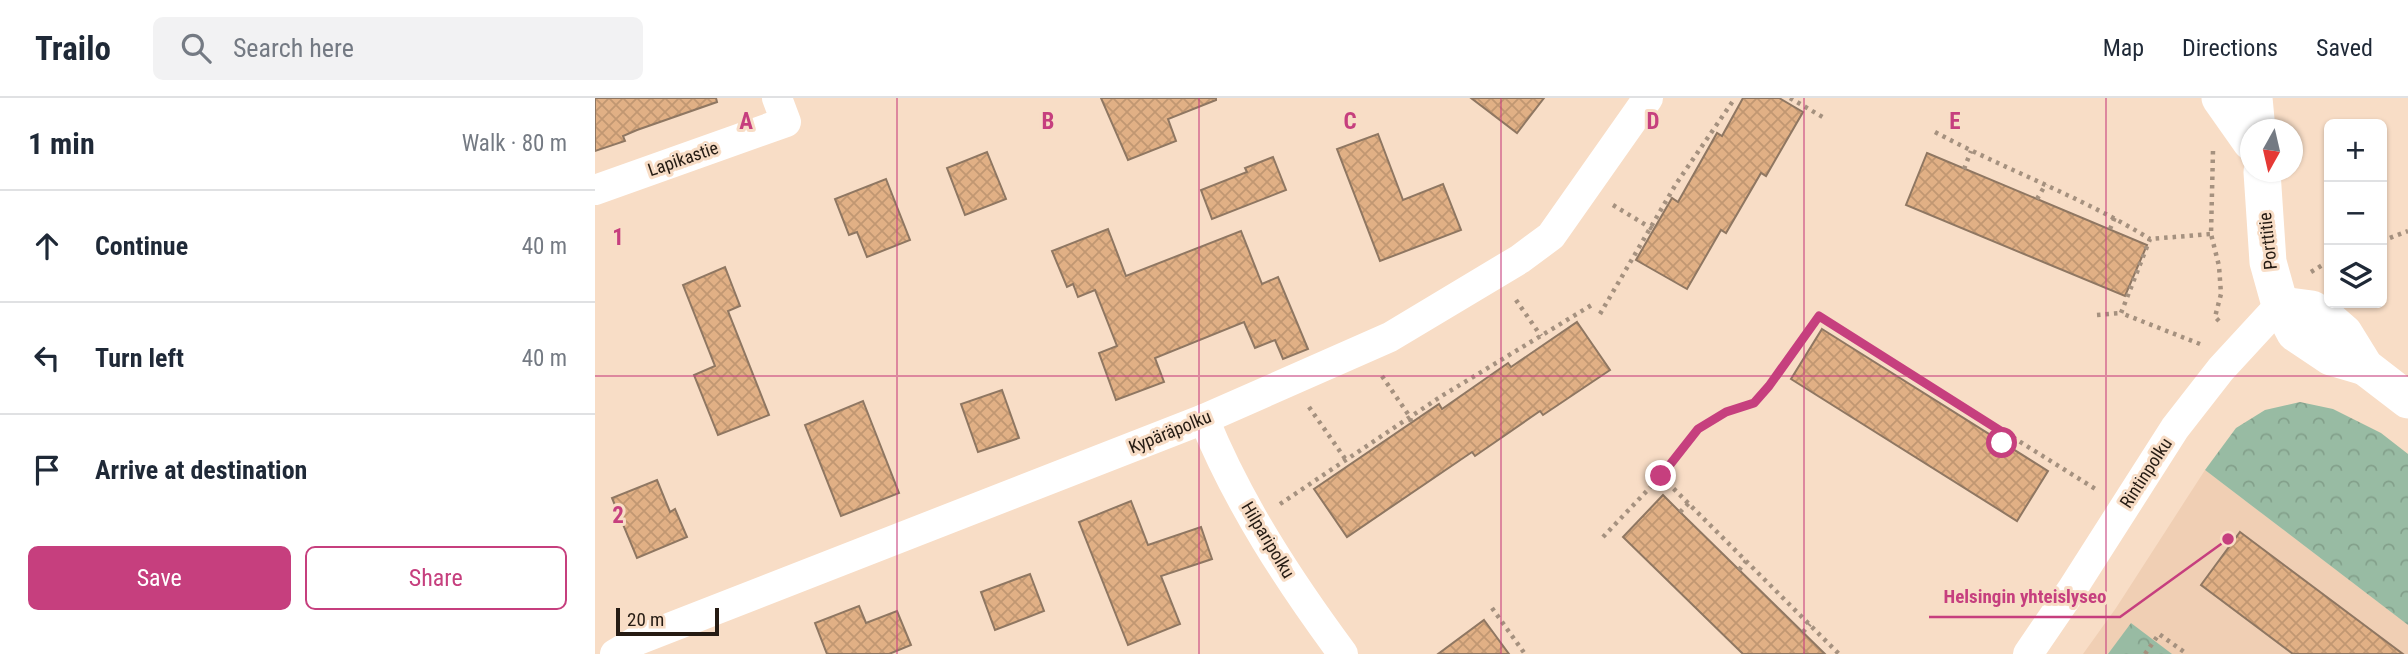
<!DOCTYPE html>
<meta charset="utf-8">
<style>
:root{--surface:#fff;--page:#f2f2f3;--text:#1f2937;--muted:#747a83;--line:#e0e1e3;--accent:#c63f7e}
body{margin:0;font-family:"Roboto Condensed",sans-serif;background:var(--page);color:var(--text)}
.controls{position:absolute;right:21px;top:21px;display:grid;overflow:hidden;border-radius:10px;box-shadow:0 2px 5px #0004}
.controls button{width:63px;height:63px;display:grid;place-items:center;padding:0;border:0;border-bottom:2px solid var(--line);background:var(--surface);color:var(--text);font:35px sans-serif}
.compass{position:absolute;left:1645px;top:21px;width:63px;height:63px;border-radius:50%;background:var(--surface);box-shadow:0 2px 5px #0004;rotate:188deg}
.scale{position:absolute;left:21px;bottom:18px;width:103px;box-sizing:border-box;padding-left:7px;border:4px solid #251b13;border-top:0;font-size:19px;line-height:24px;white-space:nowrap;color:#251b13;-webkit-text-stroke:5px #f8ddc6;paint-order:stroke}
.stop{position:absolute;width:21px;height:21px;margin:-16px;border:5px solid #c63f7e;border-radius:50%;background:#fff}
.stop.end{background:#c63f7e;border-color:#fff;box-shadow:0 2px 7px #0008}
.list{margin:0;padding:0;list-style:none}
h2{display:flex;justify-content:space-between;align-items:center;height:91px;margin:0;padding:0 28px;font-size:30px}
h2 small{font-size:23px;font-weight:400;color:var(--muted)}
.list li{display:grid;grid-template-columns:46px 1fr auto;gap:21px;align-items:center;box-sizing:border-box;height:112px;padding:0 28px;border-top:2px solid var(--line)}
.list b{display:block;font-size:26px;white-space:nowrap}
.list em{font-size:23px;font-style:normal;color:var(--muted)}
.actions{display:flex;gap:14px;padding:21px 28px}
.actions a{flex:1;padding:16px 0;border:2px solid var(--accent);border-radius:10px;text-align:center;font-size:24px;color:var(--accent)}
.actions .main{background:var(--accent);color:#fff}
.icon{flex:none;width:38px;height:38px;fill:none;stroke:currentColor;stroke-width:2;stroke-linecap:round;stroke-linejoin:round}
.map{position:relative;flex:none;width:1813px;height:556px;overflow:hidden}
header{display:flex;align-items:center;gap:42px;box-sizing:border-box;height:98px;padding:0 35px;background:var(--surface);border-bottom:2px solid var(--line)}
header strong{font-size:33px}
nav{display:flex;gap:38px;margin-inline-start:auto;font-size:24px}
.search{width:490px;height:63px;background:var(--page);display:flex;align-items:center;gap:18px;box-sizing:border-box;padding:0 24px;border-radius:10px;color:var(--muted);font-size:26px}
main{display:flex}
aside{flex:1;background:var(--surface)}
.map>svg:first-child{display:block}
.built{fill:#f0cfb4}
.forest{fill:url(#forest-crowns)}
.building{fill:url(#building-cross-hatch);stroke:#8f7762;stroke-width:2}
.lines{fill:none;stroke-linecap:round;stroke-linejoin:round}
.path{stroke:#a5917f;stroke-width:4.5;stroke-dasharray:3.5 5;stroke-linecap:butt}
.minor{stroke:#fff;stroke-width:30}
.tertiary{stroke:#fff;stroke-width:37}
.route{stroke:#c63f7e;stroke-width:9}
.grid{fill:none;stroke:#c63f7e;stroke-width:2;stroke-opacity:0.55}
.labels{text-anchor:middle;stroke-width:6;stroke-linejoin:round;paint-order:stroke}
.street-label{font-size:18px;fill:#251b13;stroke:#f8ddc6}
.grid-label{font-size:23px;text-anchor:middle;font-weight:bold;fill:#c63f7e;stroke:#f8ddc6;stroke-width:6;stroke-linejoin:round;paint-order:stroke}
.leader{fill:none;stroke:#c63f7e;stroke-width:2.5}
.callout-dot{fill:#c63f7e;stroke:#f8ddc6;stroke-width:2.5}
.callout-label{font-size:19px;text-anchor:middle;font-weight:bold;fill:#c63f7e;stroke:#f8ddc6;stroke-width:6;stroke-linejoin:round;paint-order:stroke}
</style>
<header>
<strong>Trailo</strong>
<div class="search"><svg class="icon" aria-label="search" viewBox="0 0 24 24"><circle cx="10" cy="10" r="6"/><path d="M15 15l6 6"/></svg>Search here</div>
<nav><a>Map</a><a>Directions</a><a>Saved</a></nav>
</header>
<main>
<aside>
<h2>1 min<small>Walk · 80 m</small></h2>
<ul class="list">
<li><svg class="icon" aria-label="ahead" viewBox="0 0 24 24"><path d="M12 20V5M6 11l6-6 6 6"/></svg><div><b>Continue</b></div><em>40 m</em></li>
<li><svg class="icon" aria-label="left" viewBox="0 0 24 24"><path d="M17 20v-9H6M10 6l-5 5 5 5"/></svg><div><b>Turn left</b></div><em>40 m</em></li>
<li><svg class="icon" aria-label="arrive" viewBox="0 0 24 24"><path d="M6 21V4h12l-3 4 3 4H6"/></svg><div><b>Arrive at destination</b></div></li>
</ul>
<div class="actions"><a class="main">Save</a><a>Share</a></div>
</aside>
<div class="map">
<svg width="1813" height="556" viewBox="0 0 1813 556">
<defs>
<pattern id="forest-crowns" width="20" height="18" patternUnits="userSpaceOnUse" patternTransform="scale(1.75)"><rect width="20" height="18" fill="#98bba3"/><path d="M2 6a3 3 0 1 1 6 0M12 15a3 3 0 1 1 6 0" fill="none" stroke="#83a08b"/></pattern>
<pattern id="building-cross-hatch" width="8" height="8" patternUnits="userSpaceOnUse" patternTransform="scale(1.75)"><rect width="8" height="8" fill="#e1b085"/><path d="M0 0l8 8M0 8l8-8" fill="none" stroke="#c19772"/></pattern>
</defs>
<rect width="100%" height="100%" fill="#f8ddc6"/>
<!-- built -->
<path class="built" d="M 1610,372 L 1813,527 L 1813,556 L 1488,556 L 1521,510 Z"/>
<!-- forest -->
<g class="forest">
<path d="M 1705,304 L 1738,311 L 1786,335 L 1813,356 L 1813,527 L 1610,372 L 1641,330 L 1670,312 Z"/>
<path d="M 1536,525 L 1577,556 L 1513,556 Z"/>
</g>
<!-- building -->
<g class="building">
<path d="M 0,0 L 121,0 L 122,4 L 42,32 L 28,38 L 30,43 L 0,53 Z"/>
<path d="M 506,0 L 621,0 L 621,2 L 573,21 L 581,43 L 533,62 Z"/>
<path d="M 876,0 L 949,0 L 922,35 Z"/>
<path d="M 1148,0 L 1184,0 L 1208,14 L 1171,78 L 1166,75 L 1131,135 L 1126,132 L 1092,191 L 1041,162 L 1077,100 L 1083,104 L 1122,35 L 1127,38 Z"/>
<path d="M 783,36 L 808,102 L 848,86 L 866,132 L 785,163 L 742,51 Z"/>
<path d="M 392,54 L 411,101 L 370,117 L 352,70 Z"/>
<path d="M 1332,55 L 1552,147 L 1530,198 L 1311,107 Z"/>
<path d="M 678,59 L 691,92 L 617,121 L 606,92 L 652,74 L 650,70 Z"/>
<path d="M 291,81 L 315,142 L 272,159 L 262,134 L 254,137 L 240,101 Z"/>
<path d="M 513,131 L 531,178 L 646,133 L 667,186 L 683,179 L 713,251 L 688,261 L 680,242 L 660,250 L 649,224 L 560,260 L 569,284 L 521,302 L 504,255 L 522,248 L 500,192 L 483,199 L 478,186 L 472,189 L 457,153 Z"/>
<path d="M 130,169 L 145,208 L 133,213 L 174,317 L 123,337 L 99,277 L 120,268 L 88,187 Z"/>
<path d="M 982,224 L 1015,272 L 948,317 L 945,313 L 880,358 L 877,354 L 752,439 L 719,391 L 844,306 L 847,311 L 913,265 L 916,269 Z"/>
<path d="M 1227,231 L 1453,373 L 1422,423 L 1196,281 Z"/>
<path d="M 407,292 L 424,340 L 383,354 L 366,306 Z"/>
<path d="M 268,303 L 304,395 L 246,418 L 210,327 Z"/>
<path d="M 62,382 L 75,414 L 80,411 L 92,439 L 42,460 L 17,400 Z"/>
<path d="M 1068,397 L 1085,414 L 1230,556 L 1148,556 L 1028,439 Z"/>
<path d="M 536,403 L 553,447 L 606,429 L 617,461 L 566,478 L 585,526 L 533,547 L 484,424 Z"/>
<path d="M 1645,434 L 1808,556 L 1698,556 L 1606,487 Z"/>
<path d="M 435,476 L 449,513 L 400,532 L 386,494 Z"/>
<path d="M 264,508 L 271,525 L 302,513 L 316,547 L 294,556 L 232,556 L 220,525 Z"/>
<path d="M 889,522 L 914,556 L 843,556 Z"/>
</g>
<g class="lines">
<!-- path -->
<g class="path">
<path d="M 1195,0 L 1231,21"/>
<path d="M 1340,34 C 1411,72 1487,99 1555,141"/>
<path d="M 1618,53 L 1616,136 L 1624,168 L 1626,196 L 1620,219 L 1627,226"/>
<path d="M 1369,71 L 1376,53"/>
<path d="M 1442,101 L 1451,86"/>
<path d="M 1018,107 L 1059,132"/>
<path d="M 1515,131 L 1520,119"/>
<path d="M 1787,143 L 1813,133"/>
<path d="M 1716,174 L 1734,163"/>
<path d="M 921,202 L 946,238"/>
<path d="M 1005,216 L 1081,86 L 1140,0"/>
<path d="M 1502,217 L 1526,215"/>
<path d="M 1605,246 L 1526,215 L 1555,141 L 1616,136"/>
<path d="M 787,278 L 815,319 L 816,324"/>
<path d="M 714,309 L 751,362"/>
<path d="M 1066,378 L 1103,331 L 1131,314 L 1159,305 L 1174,287 L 1224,218 L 1502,392"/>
<path d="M 685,406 L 845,299 L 1000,205"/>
<path d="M 1085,414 L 1094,405"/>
<path d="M 1008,439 L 1066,378 L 1244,556"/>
<path d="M 1144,472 L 1151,463"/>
<path d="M 897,510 L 930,556"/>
<path d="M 1208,534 L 1215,526"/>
<path d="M 1550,556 L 1564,536 L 1592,556"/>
</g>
<!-- minor -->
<g class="minor">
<path d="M 0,92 L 191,24 L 182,0"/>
<path d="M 609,321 C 643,405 694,483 748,556"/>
<path d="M 20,556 L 43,542 L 609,321 L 795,239 L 925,161 L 956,138 L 1053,0"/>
<path d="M 1433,556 L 1476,493 L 1580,330 L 1626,271 L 1685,207"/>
</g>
<!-- tertiary -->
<g class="tertiary">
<path d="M 1625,0 L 1656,44"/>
<path d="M 1659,0 L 1662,32"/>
<path d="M 1667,74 L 1673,164 L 1685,207 L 1700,235 L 1736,259 L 1770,269"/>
<path d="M 1685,207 L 1717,211 L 1734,222 L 1749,235 L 1770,269 L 1813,302"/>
</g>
</g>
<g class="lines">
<!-- route -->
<path class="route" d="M 1066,378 L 1103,331 L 1131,314 L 1159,305 L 1174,288 L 1224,218 L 1412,337 L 1407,345"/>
</g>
<!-- grid -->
<path class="grid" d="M 302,0 L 302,556M 604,0 L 604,556M 906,0 L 906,556M 1209,0 L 1209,556M 1511,0 L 1511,556M 0,278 L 1813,278"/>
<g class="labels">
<!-- street labels -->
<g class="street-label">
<text transform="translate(88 61) rotate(-19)" y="6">Lapikastie</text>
<text transform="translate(1673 143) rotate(-96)" y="6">Porttitie</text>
<text transform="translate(575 334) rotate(-22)" y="6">Kypäräpolku</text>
<text transform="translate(1551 375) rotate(-57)" y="6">Rintinpolku</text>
<text transform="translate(673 442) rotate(59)" y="6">Hilparipolku</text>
</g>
</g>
<g class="grid-label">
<text x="151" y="31">A</text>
<text x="453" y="31">B</text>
<text x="755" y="31">C</text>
<text x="1058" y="31">D</text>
<text x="1360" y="31">E</text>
<text x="23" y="147">1</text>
<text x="23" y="425">2</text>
</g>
<!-- callouts -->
<path class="leader" d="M1633 441L1525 519H1334"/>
<circle class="callout-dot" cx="1633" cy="441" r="7"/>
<g class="callout-label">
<text x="1430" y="505">Helsingin yhteislyseo</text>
</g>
</svg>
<div class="controls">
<button>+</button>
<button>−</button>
<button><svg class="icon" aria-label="layers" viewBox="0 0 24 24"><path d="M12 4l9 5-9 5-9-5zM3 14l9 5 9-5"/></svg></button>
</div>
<svg class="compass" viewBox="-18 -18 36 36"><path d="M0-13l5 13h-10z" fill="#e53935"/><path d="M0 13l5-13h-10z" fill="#747a83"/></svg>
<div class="scale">20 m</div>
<div class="stop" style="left:1407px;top:345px"></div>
<div class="stop end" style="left:1066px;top:378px"></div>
</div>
</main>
